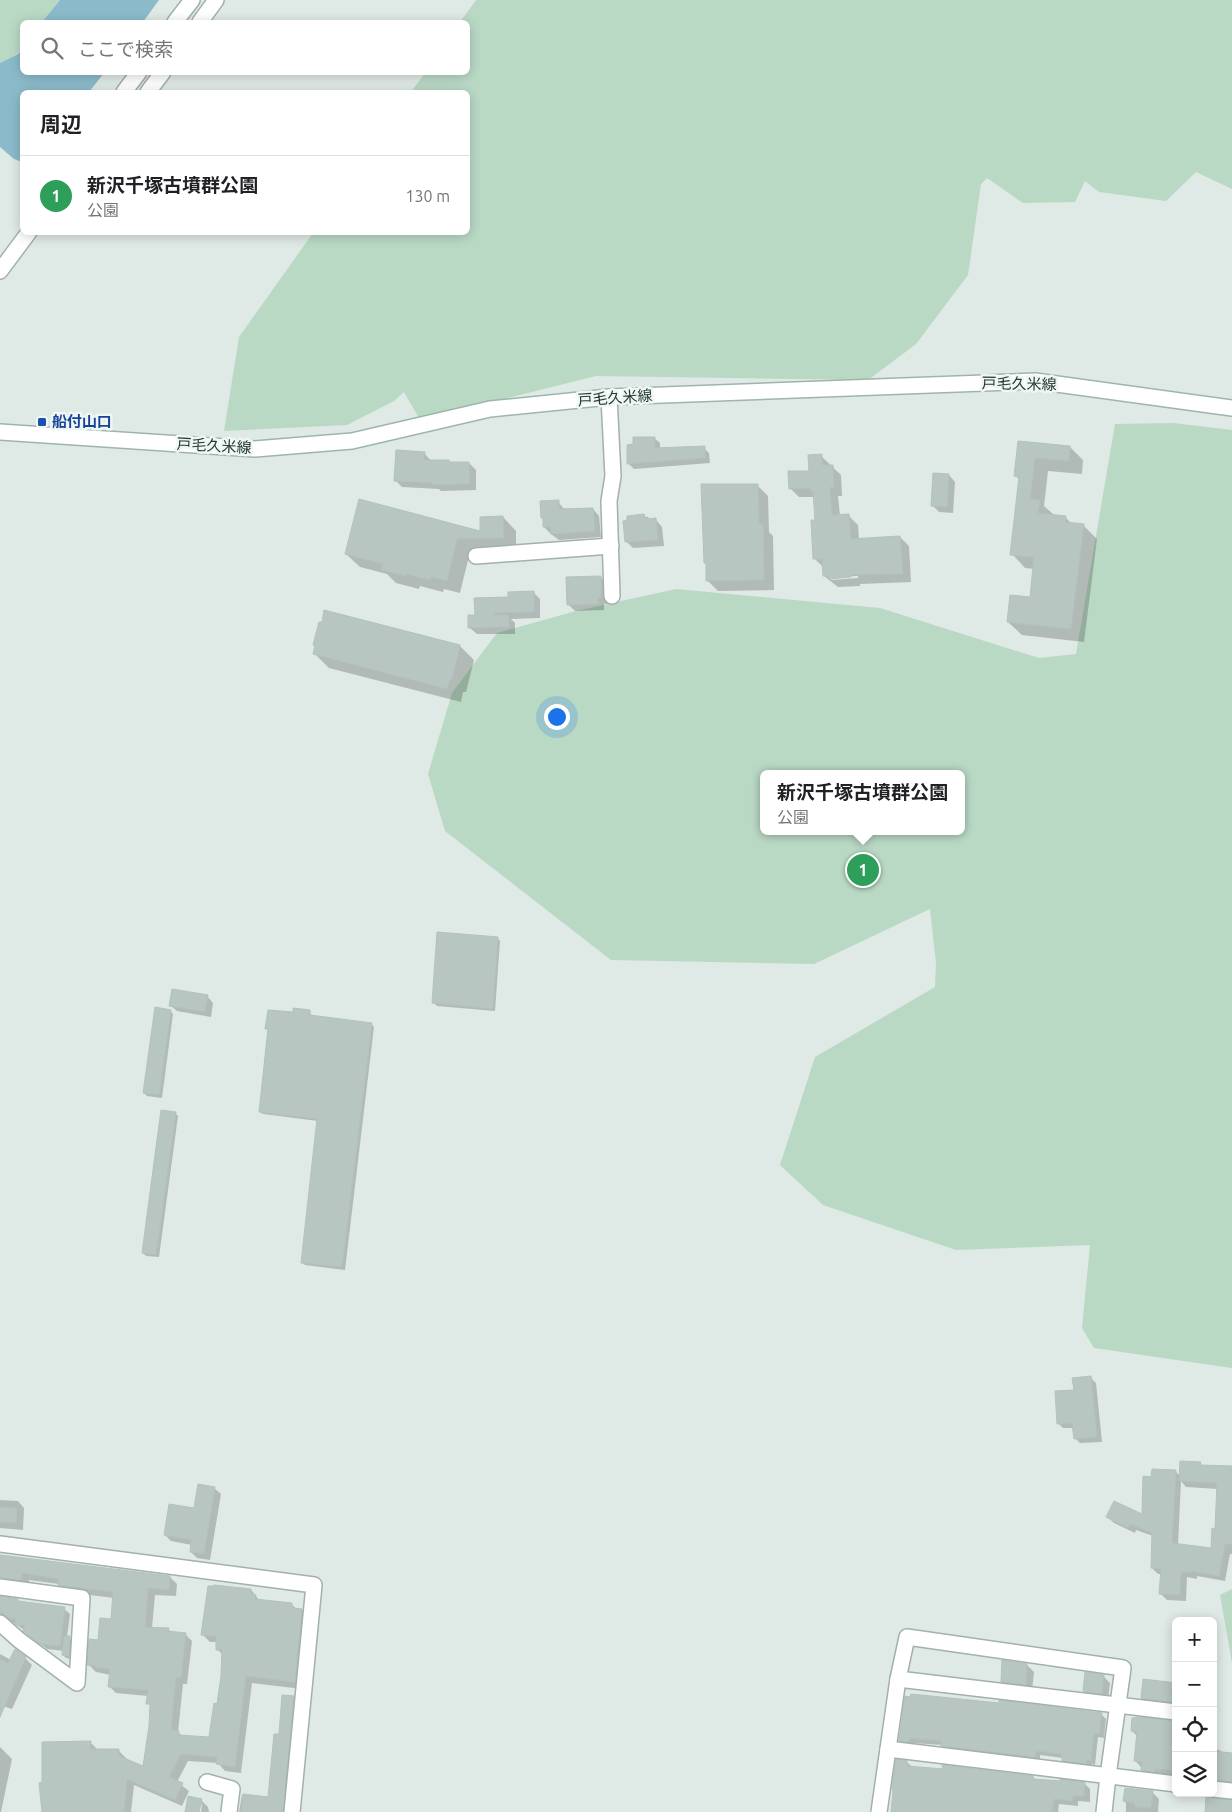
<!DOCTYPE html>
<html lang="ja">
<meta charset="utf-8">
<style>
:root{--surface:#fff;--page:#f2f2f2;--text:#202124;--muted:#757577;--line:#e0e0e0;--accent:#7c3aed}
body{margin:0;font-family:Ubuntu,"Noto Sans JP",sans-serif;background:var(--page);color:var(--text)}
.controls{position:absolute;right:15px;bottom:15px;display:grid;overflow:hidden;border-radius:8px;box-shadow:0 2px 12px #0003}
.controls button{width:45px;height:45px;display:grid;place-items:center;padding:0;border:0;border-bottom:1px solid var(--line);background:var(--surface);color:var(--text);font:25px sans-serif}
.you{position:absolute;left:556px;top:716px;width:18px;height:18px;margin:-12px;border:4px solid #fff;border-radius:50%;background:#1a73e8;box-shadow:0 0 0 8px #1a73e833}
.badge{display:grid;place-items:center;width:32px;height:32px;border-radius:50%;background:var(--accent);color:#fff;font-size:16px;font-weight:700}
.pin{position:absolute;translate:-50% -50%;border:2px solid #fff;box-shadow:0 1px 5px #0006}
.popup{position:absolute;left:760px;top:770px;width:205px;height:65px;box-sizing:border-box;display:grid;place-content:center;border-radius:8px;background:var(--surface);filter:drop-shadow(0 1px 4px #0005);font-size:16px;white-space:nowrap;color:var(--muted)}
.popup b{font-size:19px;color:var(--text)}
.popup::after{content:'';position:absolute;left:50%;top:100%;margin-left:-10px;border:10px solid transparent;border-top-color:var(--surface)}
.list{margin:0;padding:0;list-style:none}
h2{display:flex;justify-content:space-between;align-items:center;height:65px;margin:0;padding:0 20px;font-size:21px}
h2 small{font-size:16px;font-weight:400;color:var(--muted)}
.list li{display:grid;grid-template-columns:32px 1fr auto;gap:15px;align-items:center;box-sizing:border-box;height:80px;padding:0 20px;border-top:1px solid var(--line)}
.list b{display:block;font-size:19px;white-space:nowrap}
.list p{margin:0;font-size:16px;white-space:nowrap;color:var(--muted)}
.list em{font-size:16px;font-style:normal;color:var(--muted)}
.icon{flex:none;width:28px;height:28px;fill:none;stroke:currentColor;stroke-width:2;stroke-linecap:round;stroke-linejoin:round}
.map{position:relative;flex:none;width:1232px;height:1812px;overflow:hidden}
.search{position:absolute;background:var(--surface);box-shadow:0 2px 12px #0003;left:20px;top:20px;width:450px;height:55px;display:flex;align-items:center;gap:12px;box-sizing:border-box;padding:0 18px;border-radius:8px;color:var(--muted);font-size:19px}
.panel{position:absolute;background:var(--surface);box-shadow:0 2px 12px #0003;left:20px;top:90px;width:450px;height:145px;border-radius:8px}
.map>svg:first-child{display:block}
.green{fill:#b9d9c5;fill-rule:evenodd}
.water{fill:#8bbbca}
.shadow{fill:#0003;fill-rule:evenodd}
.building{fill:#b8c6c2;stroke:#b2c2bd}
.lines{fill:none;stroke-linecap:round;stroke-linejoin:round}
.street-casing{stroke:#a3b0ac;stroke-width:18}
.secondary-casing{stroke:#9fb4ae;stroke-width:18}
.street{stroke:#fff;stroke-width:15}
.secondary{stroke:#fff;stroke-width:15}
.transit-dot{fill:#1a4fb4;stroke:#eff6f3;stroke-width:2}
.labels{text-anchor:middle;stroke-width:5;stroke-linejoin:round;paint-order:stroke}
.street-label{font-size:15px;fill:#223834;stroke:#eff6f3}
.transit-label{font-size:15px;font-weight:bold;fill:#164399;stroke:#eff6f3;text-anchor:start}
</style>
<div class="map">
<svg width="1232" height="1812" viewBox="0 0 1232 1812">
<rect width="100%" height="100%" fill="#dfe9e5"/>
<!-- green -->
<g class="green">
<path d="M 0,0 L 60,0 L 42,22 L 22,22 C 22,51 27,50 0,63 Z"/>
<path d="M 476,0 L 1232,0 L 1232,189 L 1196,172 L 1166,201 L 1099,192 L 1085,181 L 1075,202 L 1023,203 L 987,178 L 981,184 L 968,275 L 916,344 L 868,380 L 596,376 L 420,420 L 404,392 L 394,401 L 347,425 L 224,431 L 239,337 L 313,233 L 468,232 L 468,92 L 411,92 L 425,73 L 468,72 L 468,22 L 460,22 Z"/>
<path d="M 1173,423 L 1232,430 L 1232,1368 L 1094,1348 L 1082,1328 L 1090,1245 L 956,1250 L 823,1205 L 780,1165 L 815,1057 L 935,987 L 936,963 L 930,909 L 814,964 L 611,960 L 445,831 L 428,774 L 452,693 L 497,633 L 576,611 L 676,589 L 880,608 L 1039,658 L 1076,654 L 1115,424 ZM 764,774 L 962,774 L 962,831 L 764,831 Z"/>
<path d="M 1232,1589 L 1232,1663 L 1220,1595 Z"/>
</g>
<!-- water -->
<g class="water">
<path d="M 60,0 L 159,0 L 143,22 L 42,22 Z"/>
<path d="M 22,49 L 22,72 L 104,73 L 89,92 L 22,92 L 22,162 L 14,159 L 0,147 L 0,63 L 18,54 Z"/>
</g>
<!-- shadow -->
<g class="shadow">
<path d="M 654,438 L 660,443 L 660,449 L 704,448 L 709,453 L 710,463 L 634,469 L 629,464 Z"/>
<path d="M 1019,443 L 1070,447 L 1083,460 L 1082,474 L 1048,471 L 1044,506 L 1053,514 L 1053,516 L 1066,518 L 1072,524 L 1083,525 L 1097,539 L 1084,642 L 1022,635 L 1008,622 L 1031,599 L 1034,569 L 1025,568 L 1012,554 L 1020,481 L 1016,476 Z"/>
<path d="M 424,453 L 431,461 L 469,463 L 476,470 L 476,490 L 441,491 L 439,489 L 402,487 L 395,480 Z"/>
<path d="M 821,456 L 841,475 L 842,496 L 838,496 L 840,516 L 849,516 L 858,525 L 859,540 L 900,537 L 909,546 L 911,582 L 860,584 L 860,586 L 838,587 L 824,576 L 824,568 L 815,559 L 816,521 L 814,497 L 799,497 L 790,488 L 811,472 ZM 858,576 L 858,578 L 831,580 L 831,577 Z"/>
<path d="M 949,475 L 955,482 L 953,513 L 939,512 L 932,505 Z"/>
<path d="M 758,486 L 768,496 L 769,532 L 773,536 L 774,590 L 718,591 L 708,581 L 707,564 L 705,562 Z"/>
<path d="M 558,502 L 565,510 L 593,509 L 599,516 L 601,537 L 559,540 L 551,534 L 544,527 L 544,520 L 542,518 Z"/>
<path d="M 644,515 L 649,521 L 656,520 L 662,527 L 664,546 L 633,548 L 627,542 Z"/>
<path d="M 503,517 L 516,531 L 516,551 L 470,552 L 460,593 L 444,589 L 443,592 L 420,586 L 419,589 L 396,583 L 387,574 L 360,567 L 346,554 L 481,532 Z"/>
<path d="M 600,577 L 607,584 L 608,604 L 604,604 L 604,610 L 575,611 L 568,604 Z"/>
<path d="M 533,592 L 540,599 L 540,618 L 511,619 L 515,623 L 515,634 L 477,634 L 470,628 L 509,598 Z"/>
<path d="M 325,612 L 460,646 L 474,660 L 466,692 L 463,692 L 461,702 L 329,668 L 315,654 Z"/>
<path d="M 497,938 L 500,941 L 495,1011 L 437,1006 L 434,1003 Z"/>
<path d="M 207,996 L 213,1003 L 211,1017 L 177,1011 L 170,1005 Z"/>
<path d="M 170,1011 L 173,1014 L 162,1098 L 147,1096 L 144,1093 Z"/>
<path d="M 310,1012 L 312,1017 L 371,1024 L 374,1027 L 345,1270 L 305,1265 L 302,1262 L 318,1121 L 263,1114 L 260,1111 L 269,1031 L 266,1028 L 294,1013 Z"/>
<path d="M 175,1113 L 178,1116 L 159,1257 L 146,1256 L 143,1253 Z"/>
<path d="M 1091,1378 L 1096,1383 L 1102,1442 L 1080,1443 L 1075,1438 L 1074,1428 L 1063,1428 L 1058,1423 L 1075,1391 Z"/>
<path d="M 1200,1464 L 1202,1466 L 1232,1467 L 1232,1554 L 1230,1554 L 1225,1581 L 1197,1576 L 1197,1579 L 1187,1577 L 1186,1601 L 1167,1600 L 1161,1594 L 1162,1574 L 1158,1574 L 1152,1568 L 1153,1536 L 1136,1530 L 1135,1533 L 1114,1523 L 1108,1517 L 1143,1516 L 1152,1478 L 1175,1471 L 1180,1476 ZM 1181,1481 L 1186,1487 L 1218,1489 L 1216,1530 L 1212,1550 L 1178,1545 Z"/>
<path d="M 214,1488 L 221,1494 L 210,1560 L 197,1558 L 191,1552 L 192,1545 L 171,1541 L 165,1535 L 195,1509 Z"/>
<path d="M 0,1500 L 18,1501 L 24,1508 L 23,1530 L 0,1528 L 0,1531 Z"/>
<path d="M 0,1556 L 170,1577 L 177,1584 L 176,1596 L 155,1595 L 152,1628 L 168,1629 L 172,1633 L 185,1634 L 192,1641 L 187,1684 L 183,1684 L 178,1732 L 183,1737 L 210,1739 L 218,1705 L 223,1655 L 217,1649 L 217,1642 L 210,1642 L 203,1635 L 251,1590 L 260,1601 L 291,1604 L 297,1609 L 302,1610 L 309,1617 L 302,1689 L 252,1683 L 241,1773 L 225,1771 L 218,1763 L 188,1761 L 177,1782 L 189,1791 L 182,1806 L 134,1785 L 131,1812 L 43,1812 L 90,1742 L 97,1749 L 119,1751 L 126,1758 L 126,1760 L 144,1768 L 150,1726 L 151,1706 L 148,1703 L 148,1696 L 116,1693 L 109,1686 L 111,1675 L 96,1672 L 89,1665 L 99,1641 L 112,1621 L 114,1598 L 66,1592 L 59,1584 L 29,1580 L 28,1587 L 0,1584 Z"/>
<path d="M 0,1597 L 17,1600 L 20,1603 L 64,1609 L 70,1614 L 67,1637 L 73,1641 L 72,1659 L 66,1658 L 63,1655 L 64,1651 L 47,1649 L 30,1636 L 24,1630 L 8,1619 L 0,1621 Z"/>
<path d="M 0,1654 L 11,1660 L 25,1658 L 32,1665 L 12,1709 L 0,1705 Z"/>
<path d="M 1027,1665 L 1034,1672 L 1032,1691 L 1009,1688 L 1002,1681 Z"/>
<path d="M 1103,1676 L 1110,1683 L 1108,1700 L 1091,1698 L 1084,1691 Z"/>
<path d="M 1174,1679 L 1176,1679 L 1176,1708 L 1149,1705 L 1142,1698 L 1174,1684 Z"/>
<path d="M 906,1697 L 1101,1714 L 1106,1719 L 1104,1738 L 1098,1737 L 1095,1765 L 1091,1764 L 1091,1768 L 1068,1765 L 1063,1760 L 1063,1758 L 1040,1755 L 1040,1762 L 947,1750 L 942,1745 L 913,1743 L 914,1746 L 905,1745 L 900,1740 Z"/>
<path d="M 293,1698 L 300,1704 L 290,1812 L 239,1812 L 242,1795 L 269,1799 L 280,1736 Z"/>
<path d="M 1176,1723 L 1176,1776 L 1161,1775 L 1149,1777 L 1135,1760 L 1137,1736 L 1132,1731 Z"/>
<path d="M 0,1747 L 12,1759 L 1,1812 L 0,1812 Z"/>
<path d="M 1213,1749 L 1219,1750 L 1223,1753 L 1232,1754 L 1232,1787 L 1213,1785 Z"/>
<path d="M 907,1762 L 912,1767 L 1033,1777 L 1036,1781 L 1085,1784 L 1090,1789 L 1090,1802 L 1078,1801 L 1078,1806 L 1059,1804 L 1058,1812 L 893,1812 Z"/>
<path d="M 1152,1792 L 1159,1799 L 1158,1812 L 1126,1812 L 1126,1803 L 1124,1801 Z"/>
<path d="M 201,1800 L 208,1807 L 209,1812 L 201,1812 L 202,1804 L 199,1804 L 198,1812 L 186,1812 Z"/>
</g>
<!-- building -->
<g class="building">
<path d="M 633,437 L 655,437 L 655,448 L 705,446 L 705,458 L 627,464 L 627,445 L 633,444 Z"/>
<path d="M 1018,441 L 1070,446 L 1069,461 L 1035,458 L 1030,499 L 1040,500 L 1038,513 L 1066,516 L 1065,522 L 1084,524 L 1071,629 L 1007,622 L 1010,595 L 1030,597 L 1034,557 L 1010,555 L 1019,477 L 1014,476 Z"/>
<path d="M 396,450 L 425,452 L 424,460 L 449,460 L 449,462 L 469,462 L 470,484 L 433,485 L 433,483 L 394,481 Z"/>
<path d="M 822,454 L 822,465 L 833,465 L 834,487 L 830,487 L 832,515 L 849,514 L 851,539 L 900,536 L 903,574 L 851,575 L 851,577 L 828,579 L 828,576 L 823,576 L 822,559 L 813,559 L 811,520 L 815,520 L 813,491 L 811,491 L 810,488 L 789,489 L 788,471 L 809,471 L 808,455 Z"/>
<path d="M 933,473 L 949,474 L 947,507 L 931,506 Z"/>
<path d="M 701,484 L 758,484 L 759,524 L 763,524 L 764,580 L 706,581 L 706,563 L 704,563 Z"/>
<path d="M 359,499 L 480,531 L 480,517 L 503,516 L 504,538 L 457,539 L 447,581 L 431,577 L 430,580 L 406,574 L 406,576 L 381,570 L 383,564 L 345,554 Z"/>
<path d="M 559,500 L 559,509 L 593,508 L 595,531 L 551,534 L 551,527 L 543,527 L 543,518 L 541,518 L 540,501 Z"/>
<path d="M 644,514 L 645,518 L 648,517 L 648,519 L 656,518 L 658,540 L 625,542 L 623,521 L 627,520 L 627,516 Z"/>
<path d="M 601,576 L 601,597 L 598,598 L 598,604 L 567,605 L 566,577 Z"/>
<path d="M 534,591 L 534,612 L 494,613 L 494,615 L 509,615 L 509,627 L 468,628 L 468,615 L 475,615 L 474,598 L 508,597 L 508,592 Z"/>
<path d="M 324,610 L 460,645 L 452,679 L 450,679 L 447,689 L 313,654 L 315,646 L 313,645 L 319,622 L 322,622 Z"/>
<path d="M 437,932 L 498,937 L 493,1009 L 432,1003 Z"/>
<path d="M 172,989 L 208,995 L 205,1012 L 169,1006 Z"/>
<path d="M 155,1007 L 171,1010 L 159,1095 L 143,1093 Z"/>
<path d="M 293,1008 L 310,1010 L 310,1015 L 372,1023 L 342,1267 L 301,1263 L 317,1119 L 259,1112 L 268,1029 L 265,1029 L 268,1010 L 293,1012 Z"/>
<path d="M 161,1110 L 176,1112 L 156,1255 L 142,1253 Z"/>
<path d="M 1091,1376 L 1097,1437 L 1074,1439 L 1072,1423 L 1057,1424 L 1055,1391 L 1074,1390 L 1072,1378 Z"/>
<path d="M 1180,1461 L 1201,1462 L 1200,1465 L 1232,1466 L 1232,1544 L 1225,1544 L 1219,1576 L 1191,1571 L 1191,1573 L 1181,1572 L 1180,1595 L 1159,1594 L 1161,1569 L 1151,1568 L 1152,1533 L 1130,1524 L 1128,1528 L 1106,1517 L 1114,1501 L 1142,1514 L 1143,1476 L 1151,1477 L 1152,1469 L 1176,1470 L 1172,1543 L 1211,1548 L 1212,1528 L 1215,1529 L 1217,1483 L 1179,1481 Z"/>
<path d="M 198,1484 L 215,1487 L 204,1554 L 190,1552 L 191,1540 L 164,1535 L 169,1504 L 194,1508 Z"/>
<path d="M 0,1507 L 17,1508 L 16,1523 L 0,1522 Z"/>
<path d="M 0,1555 L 170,1576 L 169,1590 L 148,1588 L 145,1627 L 169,1628 L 168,1631 L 186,1633 L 181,1678 L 176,1677 L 171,1730 L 179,1731 L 179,1735 L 209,1737 L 214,1703 L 217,1704 L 221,1676 L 222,1650 L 216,1650 L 216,1636 L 201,1635 L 208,1586 L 214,1586 L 214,1585 L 251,1589 L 251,1594 L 256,1595 L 255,1599 L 292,1603 L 292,1608 L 302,1609 L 295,1682 L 246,1676 L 235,1767 L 216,1764 L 217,1757 L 181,1754 L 169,1777 L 183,1783 L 175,1800 L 127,1779 L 124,1812 L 42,1812 L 39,1783 L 42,1782 L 42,1742 L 91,1741 L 90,1749 L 119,1749 L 119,1756 L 143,1766 L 149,1726 L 150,1704 L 146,1704 L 148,1690 L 108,1687 L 110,1669 L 96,1668 L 96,1666 L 87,1665 L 89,1639 L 98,1640 L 100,1618 L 111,1619 L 113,1592 L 58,1585 L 58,1579 L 22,1573 L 21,1580 L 0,1578 Z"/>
<path d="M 0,1596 L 18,1599 L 18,1601 L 65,1607 L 60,1646 L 40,1644 L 23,1631 L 25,1625 L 16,1625 L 16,1619 L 8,1618 L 3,1613 L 0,1613 Z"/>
<path d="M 64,1636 L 70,1636 L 69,1656 L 62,1655 Z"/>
<path d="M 15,1649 L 26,1657 L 0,1717 L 0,1659 L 8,1663 Z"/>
<path d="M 1002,1660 L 1027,1664 L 1026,1685 L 1001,1682 Z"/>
<path d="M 1085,1672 L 1104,1675 L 1102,1694 L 1083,1691 Z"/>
<path d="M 1143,1679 L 1176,1683 L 1176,1703 L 1141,1698 Z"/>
<path d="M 911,1694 L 999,1703 L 999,1700 L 1102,1713 L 1099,1734 L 1094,1733 L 1091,1761 L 1087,1760 L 1086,1764 L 1062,1761 L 1062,1754 L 1036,1751 L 1035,1757 L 941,1746 L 941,1741 L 909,1738 L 910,1742 L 899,1741 L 905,1696 L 910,1697 Z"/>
<path d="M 282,1695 L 294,1696 L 283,1812 L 241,1812 L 243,1794 L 268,1797 L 274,1734 L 279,1734 Z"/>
<path d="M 1139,1717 L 1176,1721 L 1176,1770 L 1155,1769 L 1155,1772 L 1141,1770 L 1142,1762 L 1134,1761 L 1137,1732 L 1131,1731 L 1132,1718 Z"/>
<path d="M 1213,1751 L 1232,1753 L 1232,1782 L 1213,1780 Z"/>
<path d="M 896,1759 L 907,1761 L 907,1766 L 943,1769 L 942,1765 L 1033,1776 L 1033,1779 L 1060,1781 L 1060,1779 L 1085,1782 L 1084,1796 L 1073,1796 L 1072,1801 L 1054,1799 L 1052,1812 L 891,1812 L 893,1792 L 892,1788 Z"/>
<path d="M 1125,1788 L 1153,1791 L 1151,1808 L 1135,1807 L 1135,1803 L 1123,1801 Z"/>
<path d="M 188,1796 L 202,1799 L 199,1812 L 185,1812 Z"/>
<path d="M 1206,1797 L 1232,1800 L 1232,1812 L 1205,1812 Z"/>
</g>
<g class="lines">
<defs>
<g id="street">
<path d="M 175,22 L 192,0"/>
<path d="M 200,22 L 216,0"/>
<path d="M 124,92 L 139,72"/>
<path d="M 148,92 L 163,72"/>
<path d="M 0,271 L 29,232"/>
<path d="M 609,397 L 613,476 L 609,501 L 612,596"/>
<path d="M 476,556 L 611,546"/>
<path d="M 0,1544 L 314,1585 L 292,1812"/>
<path d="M 0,1587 L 82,1598 L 77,1683 L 19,1640 L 0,1623"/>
<path d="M 898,1679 L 1176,1712"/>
<path d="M 888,1749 L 1176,1784"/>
<path d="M 207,1782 L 232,1789 L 229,1812"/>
<path d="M 1213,1789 L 1232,1791"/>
<path d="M 879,1812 L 898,1679 L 907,1637 L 1123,1668 L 1108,1776 L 1104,1812"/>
</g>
<path id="secondary" d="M 0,432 L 255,449 L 352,441 L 490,409 L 609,397 L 1035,381 L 1232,408"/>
</defs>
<!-- street casing -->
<use href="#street" class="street-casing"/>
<!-- secondary casing -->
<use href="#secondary" class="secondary-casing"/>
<!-- street -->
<use href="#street" class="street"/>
<!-- secondary -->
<use href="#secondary" class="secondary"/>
</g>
<!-- markers -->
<rect class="transit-dot" x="37" y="417" width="10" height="10" rx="2.5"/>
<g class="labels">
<!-- street labels -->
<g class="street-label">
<text transform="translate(1019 384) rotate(1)" y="5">戸毛久米線</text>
<text transform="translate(615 398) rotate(-4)" y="5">戸毛久米線</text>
<text transform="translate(214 446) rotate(3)" y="5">戸毛久米線</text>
</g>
<!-- transit labels -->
<g class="transit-label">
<text x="52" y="427">船付山口</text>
</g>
</g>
</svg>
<div class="controls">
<button>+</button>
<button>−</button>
<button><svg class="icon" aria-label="locate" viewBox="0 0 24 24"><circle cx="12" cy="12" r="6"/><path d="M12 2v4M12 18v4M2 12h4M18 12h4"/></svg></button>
<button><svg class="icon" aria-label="layers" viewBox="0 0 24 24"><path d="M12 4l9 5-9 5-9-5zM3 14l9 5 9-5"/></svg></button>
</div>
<div class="you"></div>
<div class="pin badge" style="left:863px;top:870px;background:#2e9e5b">1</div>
<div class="popup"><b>新沢千塚古墳群公園</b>公園</div>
<div class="search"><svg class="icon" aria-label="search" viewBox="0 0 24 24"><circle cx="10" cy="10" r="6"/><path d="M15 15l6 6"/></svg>ここで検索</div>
<section class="panel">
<h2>周辺<small></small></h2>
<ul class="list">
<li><span class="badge" style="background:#2e9e5b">1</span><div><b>新沢千塚古墳群公園</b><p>公園</p></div><em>130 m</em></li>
</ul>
</section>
</div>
